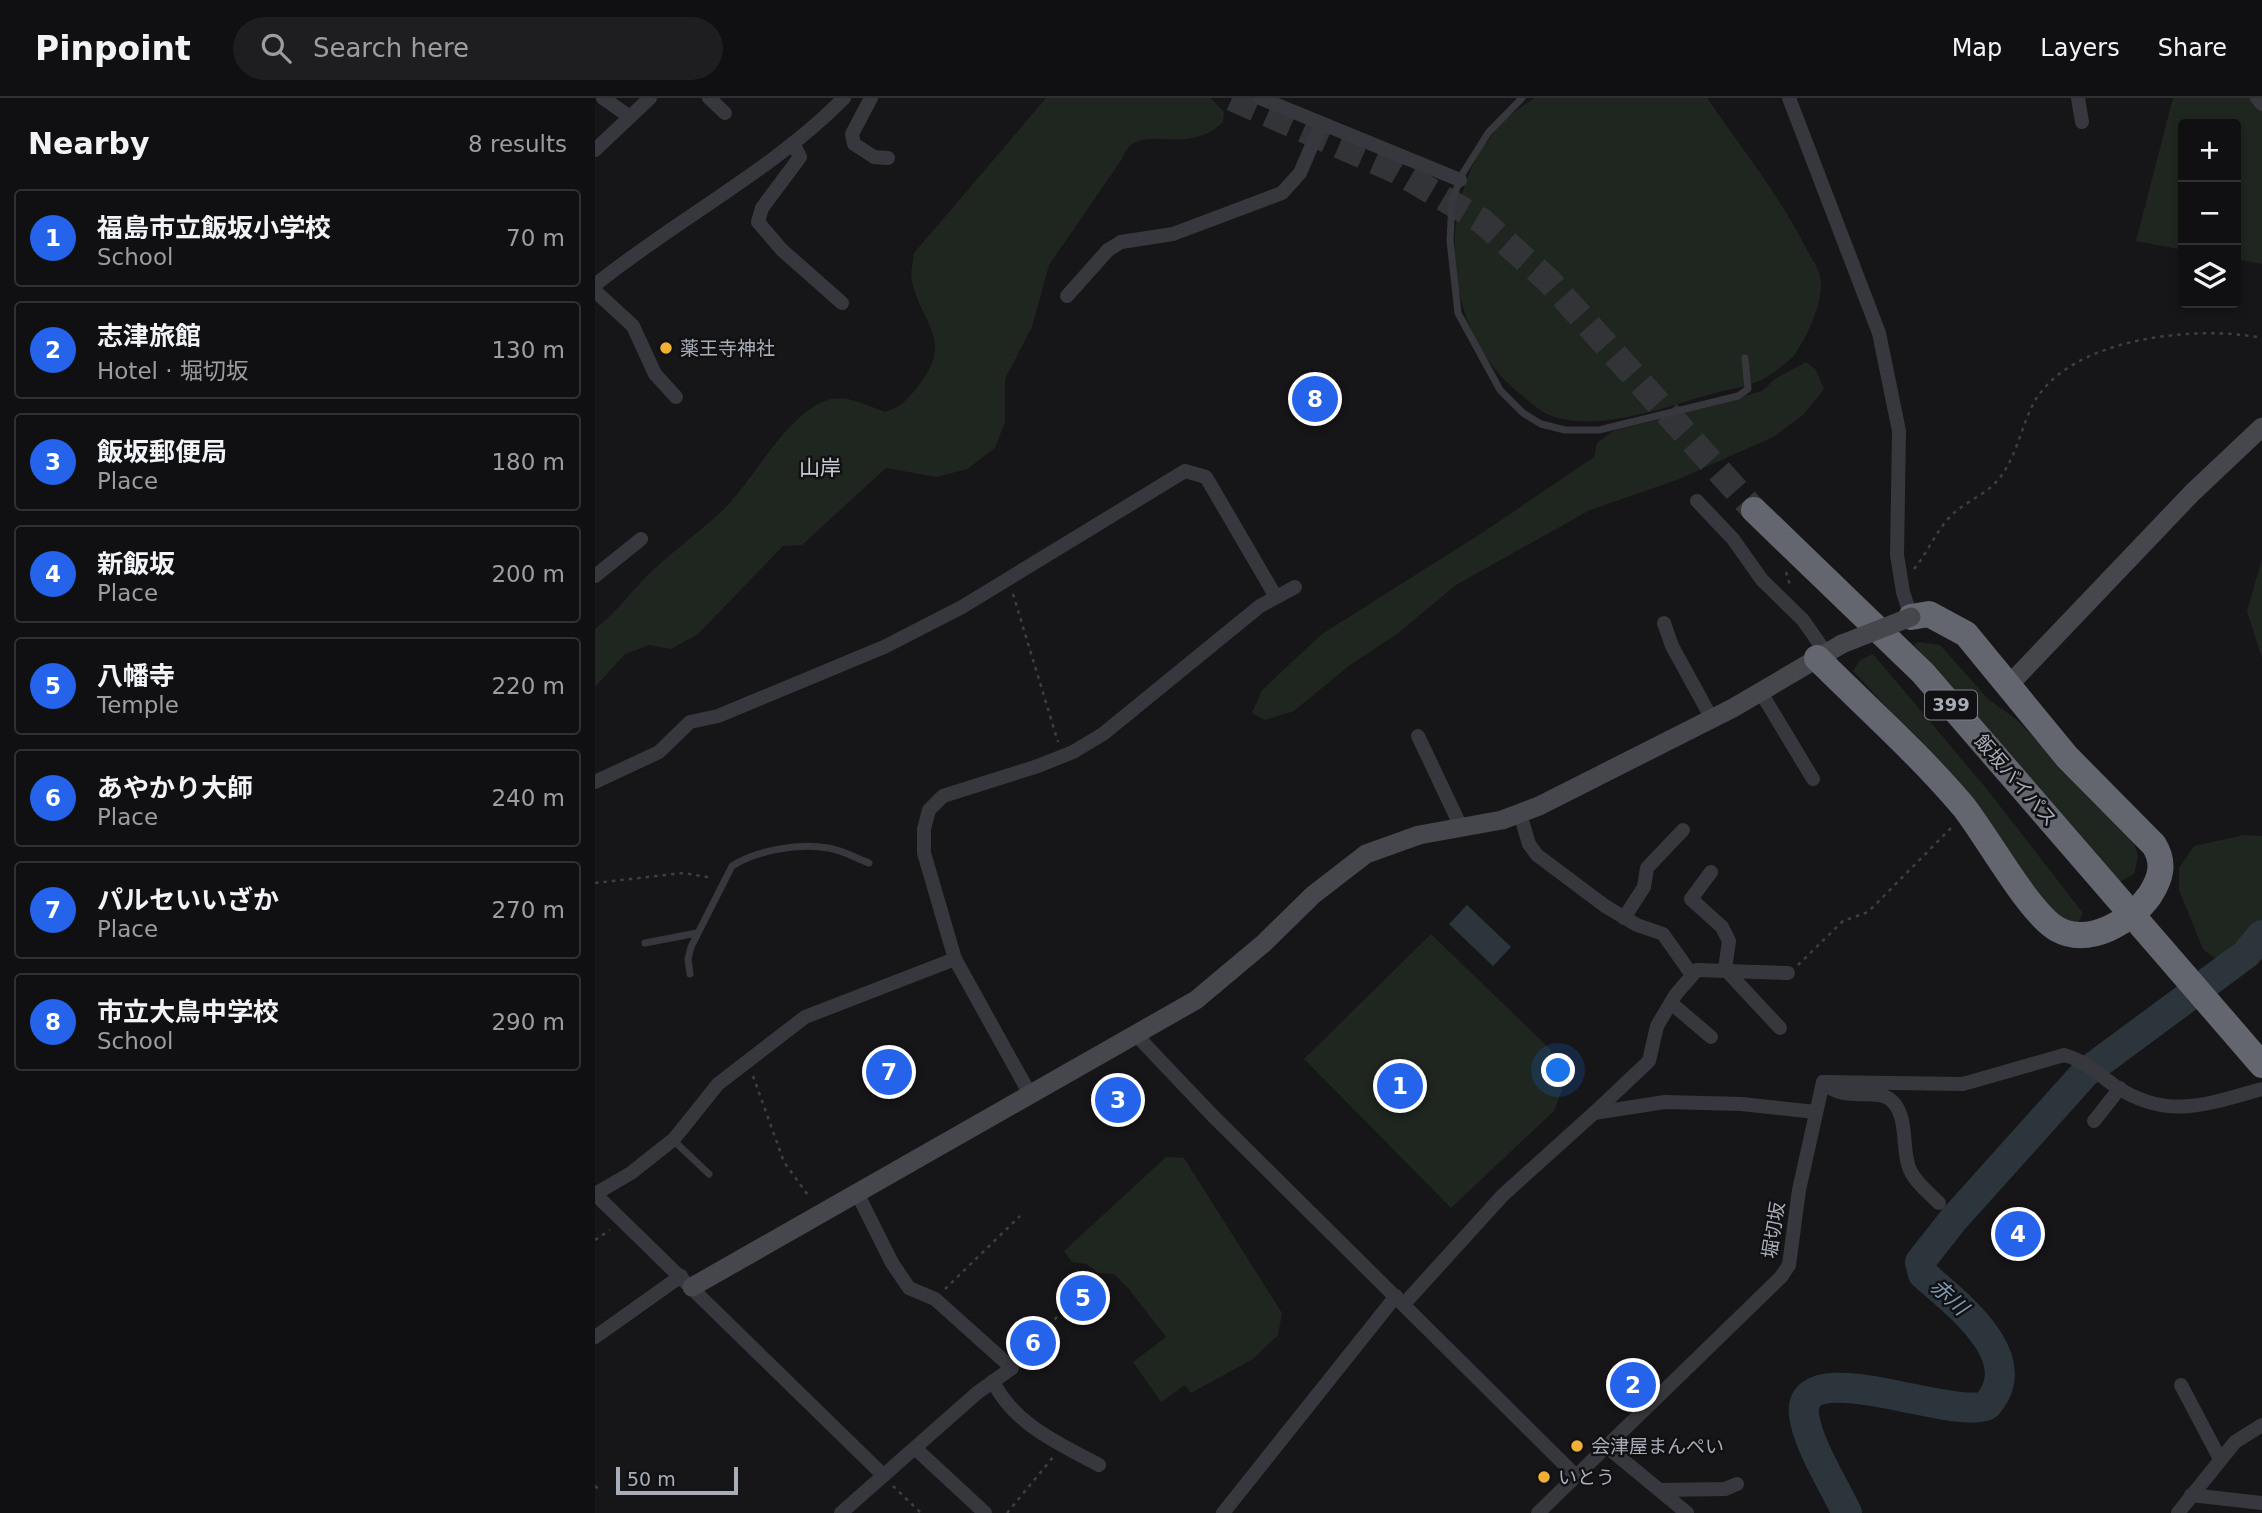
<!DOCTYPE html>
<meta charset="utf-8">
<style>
:root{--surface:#101012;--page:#1e1e20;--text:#f1f3f6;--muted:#9c9d9f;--line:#303032;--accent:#2563eb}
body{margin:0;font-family:"DejaVu Sans","Noto Sans JP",sans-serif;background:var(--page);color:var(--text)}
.controls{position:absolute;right:21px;top:21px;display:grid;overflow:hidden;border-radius:7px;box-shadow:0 4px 10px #0003}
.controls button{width:63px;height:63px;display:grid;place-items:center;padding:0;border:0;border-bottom:2px solid var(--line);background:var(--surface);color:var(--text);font:35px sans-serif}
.scale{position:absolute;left:21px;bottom:18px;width:122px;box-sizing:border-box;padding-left:7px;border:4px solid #a8adb8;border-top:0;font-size:19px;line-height:24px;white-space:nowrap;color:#a8adb8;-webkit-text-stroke:5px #111113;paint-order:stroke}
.you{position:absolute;left:964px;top:973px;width:24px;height:24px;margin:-18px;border:5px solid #fff;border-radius:50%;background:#1a73e8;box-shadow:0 0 0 10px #1a73e833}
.badge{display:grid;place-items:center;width:46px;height:46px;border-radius:50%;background:var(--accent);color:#fff;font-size:23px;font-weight:700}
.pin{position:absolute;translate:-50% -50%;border:4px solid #fff;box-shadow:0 2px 7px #0006}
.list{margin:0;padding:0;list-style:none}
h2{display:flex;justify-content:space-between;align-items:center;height:91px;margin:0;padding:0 28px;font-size:30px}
h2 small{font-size:23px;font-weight:400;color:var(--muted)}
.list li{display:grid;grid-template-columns:46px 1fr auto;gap:21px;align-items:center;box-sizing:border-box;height:98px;margin:0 14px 14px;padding:0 14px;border:2px solid var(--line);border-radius:7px}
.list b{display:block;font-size:26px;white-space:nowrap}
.list p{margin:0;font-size:23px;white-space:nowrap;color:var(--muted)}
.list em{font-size:23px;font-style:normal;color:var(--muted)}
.icon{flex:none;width:38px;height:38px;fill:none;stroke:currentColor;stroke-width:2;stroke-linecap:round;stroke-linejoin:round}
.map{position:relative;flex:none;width:1667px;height:1415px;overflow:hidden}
header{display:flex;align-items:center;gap:42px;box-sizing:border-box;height:98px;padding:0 35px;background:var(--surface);border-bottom:2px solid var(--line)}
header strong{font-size:33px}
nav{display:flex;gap:38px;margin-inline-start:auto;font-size:24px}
.search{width:490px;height:63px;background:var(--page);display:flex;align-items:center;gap:18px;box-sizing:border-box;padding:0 24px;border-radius:38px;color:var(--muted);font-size:26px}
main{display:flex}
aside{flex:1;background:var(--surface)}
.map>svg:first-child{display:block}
.green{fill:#1e261f}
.water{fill:#2c353c}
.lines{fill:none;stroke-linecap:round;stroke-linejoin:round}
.river{stroke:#2c353c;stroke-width:30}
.highway-tunnel{stroke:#333438;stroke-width:26;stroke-dasharray:26 13;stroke-linecap:butt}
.path{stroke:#3d3f44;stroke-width:2.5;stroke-dasharray:3.5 5;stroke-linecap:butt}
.lane{stroke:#37383d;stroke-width:7}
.street{stroke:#37383d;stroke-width:14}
.secondary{stroke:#45474d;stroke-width:19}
.highway{stroke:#63666e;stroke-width:26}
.secondary-bridge{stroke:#45474d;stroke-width:19}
.poi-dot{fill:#f2b134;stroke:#111113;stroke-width:2.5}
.labels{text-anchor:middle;stroke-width:5;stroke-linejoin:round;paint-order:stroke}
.shield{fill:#111113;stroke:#7b7e86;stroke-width:2}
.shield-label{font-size:18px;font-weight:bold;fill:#a8adb8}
.poi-label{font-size:19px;fill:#a8adb8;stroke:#111113;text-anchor:start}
.street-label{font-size:19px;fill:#a8adb8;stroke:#111113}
.neighbourhood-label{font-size:21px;fill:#c9ccd4;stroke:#111113}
.water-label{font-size:21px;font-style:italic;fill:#7f9bb3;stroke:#111113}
</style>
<header>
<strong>Pinpoint</strong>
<div class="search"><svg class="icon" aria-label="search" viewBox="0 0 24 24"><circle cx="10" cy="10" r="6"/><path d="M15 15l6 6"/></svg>Search here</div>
<nav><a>Map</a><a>Layers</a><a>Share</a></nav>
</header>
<main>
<aside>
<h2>Nearby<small>8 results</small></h2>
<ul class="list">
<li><span class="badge">1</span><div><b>福島市立飯坂小学校</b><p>School</p></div><em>70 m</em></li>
<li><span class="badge">2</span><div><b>志津旅館</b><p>Hotel · 堀切坂</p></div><em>130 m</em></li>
<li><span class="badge">3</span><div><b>飯坂郵便局</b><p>Place</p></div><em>180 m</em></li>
<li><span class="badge">4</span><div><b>新飯坂</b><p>Place</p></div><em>200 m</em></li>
<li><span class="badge">5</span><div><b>八幡寺</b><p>Temple</p></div><em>220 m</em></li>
<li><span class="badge">6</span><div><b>あやかり大師</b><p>Place</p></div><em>240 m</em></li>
<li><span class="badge">7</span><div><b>パルセいいざか</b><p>Place</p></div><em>270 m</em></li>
<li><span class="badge">8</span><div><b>市立大鳥中学校</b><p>School</p></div><em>290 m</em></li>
</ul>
</aside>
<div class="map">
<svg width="1667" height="1415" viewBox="0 0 1667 1415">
<rect width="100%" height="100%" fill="#161618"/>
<!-- green -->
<g class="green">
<path d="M 451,0 L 616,0 L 629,14 L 628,24 C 591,61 541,20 527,61 L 454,167 L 437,229 L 410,281 L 410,324 L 400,350 L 372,371 L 342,379 L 291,370 L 207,447 L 188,448 L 103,536 L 76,551 L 54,547 L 30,556 L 0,589 L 0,531 C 19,517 32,499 48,482 C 73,456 103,436 129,411 C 158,383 190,318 230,303 C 251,295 269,307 290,314 C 306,309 313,301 323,288 C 360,242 327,228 317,183 C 315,175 318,164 319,155 Z"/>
<path d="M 940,0 L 1112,0 C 1146,49 1184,97 1211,150 C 1215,158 1223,169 1225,178 C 1230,200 1214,235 1202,253 C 1196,263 1176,277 1166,282 C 1152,289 1134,291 1120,295 C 1073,308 1002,336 954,317 C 944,313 933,302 924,295 C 835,224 836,59 940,0 Z"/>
<path d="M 1578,0 L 1667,0 L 1667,166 L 1641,161 L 1641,26 L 1588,26 L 1588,152 L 1541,143 Z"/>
<path d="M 1211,264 L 1221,272 L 1229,291 L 1209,316 L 1180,338 L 1082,382 L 995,412 L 861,487 L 802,536 L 755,567 L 699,613 L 670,622 L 657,615 L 667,592 L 727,536 L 890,433 L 999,359 L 1002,345 L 1018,333 L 1167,293 L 1180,281 Z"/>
<path d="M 1667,461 L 1667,560 L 1652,513 Z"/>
<path d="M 1323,544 L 1345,547 L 1393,601 L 1421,621 L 1539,744 L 1543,758 L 1539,776 L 1521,786 L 1319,547 Z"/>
<path d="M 1278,556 L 1391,690 L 1488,815 L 1483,825 L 1465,824 L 1363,686 L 1258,573 L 1265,562 Z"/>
<path d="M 1649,737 L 1667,738 L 1667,859 L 1642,878 L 1608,851 L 1584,792 L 1584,770 L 1599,748 Z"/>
<path d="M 836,836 L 955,951 L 967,992 L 959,1013 L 856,1110 L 709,961 Z"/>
<path d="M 571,1059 L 589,1060 L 687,1215 L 683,1237 L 658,1261 L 596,1295 L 590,1287 L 566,1304 L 538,1264 L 571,1239 L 533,1190 L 519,1176 L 503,1175 L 492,1166 L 477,1164 L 469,1153 Z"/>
</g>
<!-- water -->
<path class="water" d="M 872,807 L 916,849 L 898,868 L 854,826 Z"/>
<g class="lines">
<!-- river -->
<path class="river" d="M 1252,1415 C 1239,1387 1213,1347 1209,1317 C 1201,1253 1360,1324 1392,1307 C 1435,1259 1359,1204 1328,1176 L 1325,1164 L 1358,1122 L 1490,975 L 1651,856 L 1667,837"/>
<!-- highway-tunnel -->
<path class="highway-tunnel" d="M 637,0 L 802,73 L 887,123 L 954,183 L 1159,412"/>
<!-- path -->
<g class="path">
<path d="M 1319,471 C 1334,453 1342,430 1359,415 C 1372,403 1391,396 1402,383 C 1422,361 1426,326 1441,301 C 1480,239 1602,227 1667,240"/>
<path d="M 1191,474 L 1195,487"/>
<path d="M 418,496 L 463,644"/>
<path d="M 0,785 L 88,775 L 118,780"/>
<path d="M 1203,867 L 1248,823 L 1273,814 L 1358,728"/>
<path d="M 158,978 L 189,1064 L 215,1100"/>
<path d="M 0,1142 L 15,1132"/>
<path d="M 350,1191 L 425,1118"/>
<path d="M 430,1252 L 463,1218"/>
<path d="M 0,1388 L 6,1394"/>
<path d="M 298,1388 L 326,1415"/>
<path d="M 412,1415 L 459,1358"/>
</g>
<!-- lane -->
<g class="lane">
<path d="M 927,0 L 893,35 L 868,75 L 857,102 L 855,143 L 863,215 L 905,292 L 928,315 L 946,326 L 970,332 L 1004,332 L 1143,298 L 1153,291 L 1150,260"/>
<path d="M 50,845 L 102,835"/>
<path d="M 95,876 L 93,861 L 96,849 L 137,768 C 163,752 203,745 233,750 C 247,752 261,760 274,765"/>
<path d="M 78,1042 L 114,1076"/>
</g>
<!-- street -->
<g class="street">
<path d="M 8,0 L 35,19"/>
<path d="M 114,0 L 130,15"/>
<path d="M 276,0 L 257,36 L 259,46 L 279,59 L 293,60"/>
<path d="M 665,0 L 865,82"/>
<path d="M 1194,0 L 1284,235 L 1304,333 L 1302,457 L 1308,494 L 1316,519"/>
<path d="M 1483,0 L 1487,24"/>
<path d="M 1662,0 L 1667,6"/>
<path d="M 198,45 L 205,59 L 167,110 L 163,124 L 187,152 L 247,205"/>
<path d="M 0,52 L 55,0"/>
<path d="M 0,187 C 80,122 176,74 249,0"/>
<path d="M 0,193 L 38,228 L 60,276 L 81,299"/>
<path d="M 472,198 L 513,152 L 526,144 L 578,136 L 687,95 L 705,75 L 726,26"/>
<path d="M 1102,403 L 1138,441 L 1167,482 L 1208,522 L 1231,555"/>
<path d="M 0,478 L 46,441"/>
<path d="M 1069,525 L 1077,548 L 1117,621"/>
<path d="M 1165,593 L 1218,681"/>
<path d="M 823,638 L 867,731"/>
<path d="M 0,684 L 64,654 L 95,624 L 123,618 L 289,549 L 367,509 L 590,373 L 611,379 L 681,499"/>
<path d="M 925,716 L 934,746 L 942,757 L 1010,808 L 1042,827 L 1068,836 L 1097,877"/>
<path d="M 1116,774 L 1096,801 L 1127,829 L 1134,843 L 1130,871 L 1185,930"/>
<path d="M 1029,820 L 1049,789 L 1052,770 L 1088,732"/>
<path d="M 1076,905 L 1116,939"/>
<path d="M 542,938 L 618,1018 L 981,1378"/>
<path d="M 1228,984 L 1368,986 L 1469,957 C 1489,962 1503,976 1520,988 C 1573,1023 1612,1006 1667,991"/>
<path d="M 436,998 L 360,861 L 329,755 L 329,731 L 334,712 L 348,698 L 443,668 L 478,654 L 508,636 L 665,508 L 700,489"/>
<path d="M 999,1015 L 1054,963 L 1062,928 L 1081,896 L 1102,872 L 1193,875"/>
<path d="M 1499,1023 L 1525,990"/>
<path d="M 0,1096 L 36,1075 L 79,1041 L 123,986 L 210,919 L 360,861"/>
<path d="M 0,1096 L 287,1376"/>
<path d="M 809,1206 L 908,1097 L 999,1015 L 1070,1004 L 1146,1006 L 1221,1014"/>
<path d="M 0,1239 L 86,1178"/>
<path d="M 398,1283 C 418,1326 465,1346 504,1367"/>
<path d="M 1586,1287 L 1625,1361"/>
<path d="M 1011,1348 L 1092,1415"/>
<path d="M 321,1351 L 390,1415"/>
<path d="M 1065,1392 L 1130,1391 L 1142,1386"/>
<path d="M 1596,1397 L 1667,1405"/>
<path d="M 246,1415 L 382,1295 L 417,1270 L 340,1201 L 314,1190 L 297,1165 L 263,1097"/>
<path d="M 628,1415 L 801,1198"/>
<path d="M 943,1415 L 1186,1179 L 1194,1167 L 1204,1092 L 1228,984 C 1250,1007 1282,987 1298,1004 C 1314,1021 1306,1053 1315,1072 C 1321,1085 1335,1096 1344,1105"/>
<path d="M 1583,1415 L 1640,1344 L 1667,1327"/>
</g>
<!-- secondary -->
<g class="secondary">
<path d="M 1412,589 L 1597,395 L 1667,329"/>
<path d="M 97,1189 L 601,902 L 669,845 L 718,797 L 771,756 L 824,737 L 907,722 L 944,708 L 1138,610 L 1247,546"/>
</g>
<!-- highway -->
<g class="highway">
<path d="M 1159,412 L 1328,575 L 1667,967"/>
<path d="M 1222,560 C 1271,609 1323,655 1368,708 C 1392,738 1433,814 1462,831 C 1494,849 1537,823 1555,797 C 1566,780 1570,765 1559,747 L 1472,659 L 1371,536 L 1334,516 L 1316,519"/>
</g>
<!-- secondary-bridge -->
<path class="secondary-bridge" d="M 1247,546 L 1316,519"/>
</g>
<!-- markers -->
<g class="poi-dot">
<circle cx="71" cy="250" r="7"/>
<circle cx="982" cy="1348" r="7"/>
<circle cx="949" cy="1379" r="7"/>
</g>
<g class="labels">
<!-- shield labels -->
<rect class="shield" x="1330" y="592.5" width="52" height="29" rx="5"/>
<g class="shield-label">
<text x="1356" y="613">399</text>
</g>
<!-- poi labels -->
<g class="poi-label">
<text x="85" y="257">薬王寺神社</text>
<text x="996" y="1355">会津屋まんぺい</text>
<text x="963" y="1386">いとう</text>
</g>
<!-- street labels -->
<g class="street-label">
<text transform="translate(1421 682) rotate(49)" y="7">飯坂バイパス</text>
<text transform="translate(1178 1132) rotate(-81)" y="7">堀切坂</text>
</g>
<!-- neighbourhood labels -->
<g class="neighbourhood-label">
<text x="225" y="377">山岸</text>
</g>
<!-- water labels -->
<g class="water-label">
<text transform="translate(1354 1199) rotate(42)" y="7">赤川</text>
</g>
</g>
</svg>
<div class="controls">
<button>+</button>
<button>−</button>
<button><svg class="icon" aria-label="layers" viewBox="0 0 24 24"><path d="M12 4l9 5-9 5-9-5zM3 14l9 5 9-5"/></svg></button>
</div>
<div class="scale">50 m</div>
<div class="you"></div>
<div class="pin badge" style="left:805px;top:988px">1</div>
<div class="pin badge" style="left:1038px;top:1287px">2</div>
<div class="pin badge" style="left:523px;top:1002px">3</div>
<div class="pin badge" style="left:1423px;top:1136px">4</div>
<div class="pin badge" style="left:488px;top:1200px">5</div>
<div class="pin badge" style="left:438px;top:1245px">6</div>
<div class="pin badge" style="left:294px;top:974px">7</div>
<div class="pin badge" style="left:720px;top:301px">8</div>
</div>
</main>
